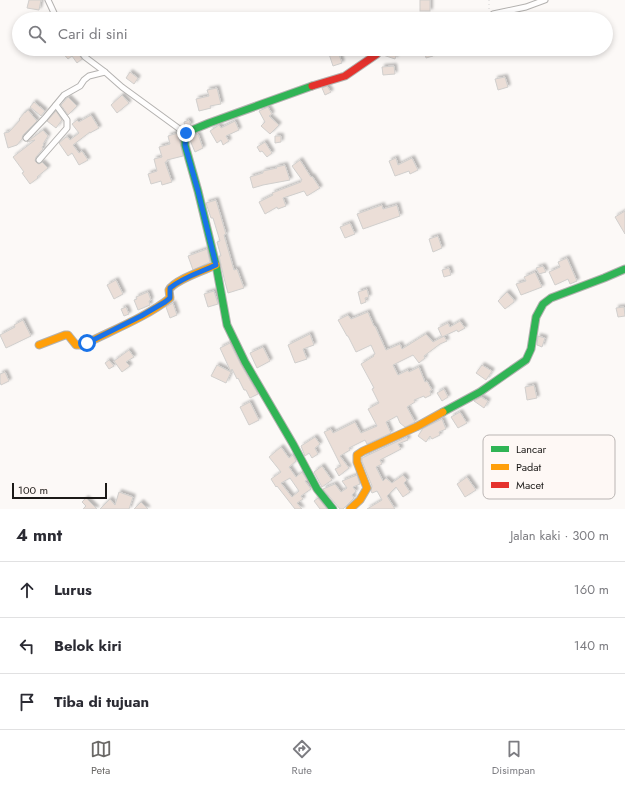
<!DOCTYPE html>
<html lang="id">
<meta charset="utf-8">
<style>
:root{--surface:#fff;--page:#f2f2f3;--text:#2b2b33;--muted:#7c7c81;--line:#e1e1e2;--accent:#6a6866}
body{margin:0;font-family:Jost,sans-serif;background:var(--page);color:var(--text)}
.scale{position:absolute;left:12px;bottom:10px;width:95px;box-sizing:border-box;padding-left:4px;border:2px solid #1c1a18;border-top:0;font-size:11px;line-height:14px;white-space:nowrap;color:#1c1a18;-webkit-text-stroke:3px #fef8f5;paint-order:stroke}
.stop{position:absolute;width:12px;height:12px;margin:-9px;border:3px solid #1a73e8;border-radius:50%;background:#fff}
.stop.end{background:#1a73e8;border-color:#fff;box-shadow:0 1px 4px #0008}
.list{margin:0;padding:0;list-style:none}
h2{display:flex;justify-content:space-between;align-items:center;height:52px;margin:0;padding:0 16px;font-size:17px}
h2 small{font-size:13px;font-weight:400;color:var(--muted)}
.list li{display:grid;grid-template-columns:26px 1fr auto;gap:12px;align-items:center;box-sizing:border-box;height:56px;padding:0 16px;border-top:1px solid var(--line)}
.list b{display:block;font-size:15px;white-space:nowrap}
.list em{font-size:13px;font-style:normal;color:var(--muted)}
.icon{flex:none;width:22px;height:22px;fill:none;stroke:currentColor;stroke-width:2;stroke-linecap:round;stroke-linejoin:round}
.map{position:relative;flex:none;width:625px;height:509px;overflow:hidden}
.search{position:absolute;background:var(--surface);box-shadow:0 2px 6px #0003;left:12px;right:12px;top:12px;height:44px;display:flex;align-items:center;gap:10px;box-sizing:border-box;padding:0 14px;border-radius:22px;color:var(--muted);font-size:15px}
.sheet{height:220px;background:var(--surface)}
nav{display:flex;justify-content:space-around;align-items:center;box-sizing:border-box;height:56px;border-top:1px solid var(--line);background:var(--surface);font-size:11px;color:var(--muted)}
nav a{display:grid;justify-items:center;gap:2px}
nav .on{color:var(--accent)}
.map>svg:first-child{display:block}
.building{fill:#ebded7;stroke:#d1cfcd;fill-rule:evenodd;filter:url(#shadow)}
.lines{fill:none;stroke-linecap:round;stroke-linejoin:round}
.lane-casing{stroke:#b4b2b0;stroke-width:4.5}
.street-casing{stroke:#b4b2b0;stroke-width:7}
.fast-casing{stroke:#b4b2b0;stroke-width:9}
.slow-casing{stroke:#b4b2b0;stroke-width:9}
.jam-casing{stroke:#b4b2b0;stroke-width:9}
.path{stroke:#d5d4d4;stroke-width:1;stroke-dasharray:1 3;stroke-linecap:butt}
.lane{stroke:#fffefe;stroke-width:2.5}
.street{stroke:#fffefe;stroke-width:5}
.fast{stroke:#30b455;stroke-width:7}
.slow{stroke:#ff9f0a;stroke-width:7}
.jam{stroke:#e5322d;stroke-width:7}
.route{stroke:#1a73e8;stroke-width:5}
.key{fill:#fef8f5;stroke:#bab5b3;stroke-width:1}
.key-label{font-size:11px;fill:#1c1a18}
</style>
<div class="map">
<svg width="625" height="509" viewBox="0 0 625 509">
<defs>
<filter id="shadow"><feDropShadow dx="2.5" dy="-2.5" stdDeviation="1" flood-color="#0004"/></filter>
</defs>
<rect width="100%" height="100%" fill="#fcf9f7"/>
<!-- building -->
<g class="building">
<path d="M 29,0 L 41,0 L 39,10 L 27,8 Z"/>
<rect x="420" y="0" width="10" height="11"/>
<path d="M 59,49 L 75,49 L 82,59 L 77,63 L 72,56 L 68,59 Z"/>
<path d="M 333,49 L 337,49 L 342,63 L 333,66 L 328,51 Z"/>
<path d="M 385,49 L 399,49 L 395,59 L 383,55 Z"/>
<path d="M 424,49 L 431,49 L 433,56 L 426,58 Z"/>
<path d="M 394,66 L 395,74 L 383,75 L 382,67 Z"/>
<path d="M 130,72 L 138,78 L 134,84 L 126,78 Z"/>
<path d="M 505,77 L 508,87 L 498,90 L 495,79 Z"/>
<path d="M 327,86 L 331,92 L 325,95 L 322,88 Z"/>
<path d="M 217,88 L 221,104 L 210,106 L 211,108 L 199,111 L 196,99 L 209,96 L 207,90 Z"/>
<path d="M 122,95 L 129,103 L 117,113 L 111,105 Z"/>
<path d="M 68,97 L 77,106 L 68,115 L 61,105 Z"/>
<path d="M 34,102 L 45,111 L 41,116 L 30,107 Z"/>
<path d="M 268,107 L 272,114 L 269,116 L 279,125 L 270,134 L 261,126 L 265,122 L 259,111 Z"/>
<path d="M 28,110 L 37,121 L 23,135 L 22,139 L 17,145 L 8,148 L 4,133 L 9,132 L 20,120 L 19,119 L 25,112 L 25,113 Z"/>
<path d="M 56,111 L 62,120 L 56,128 L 47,121 Z"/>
<path d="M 91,115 L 99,128 L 90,133 L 90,132 L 73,145 L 79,153 L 82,151 L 88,160 L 79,165 L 72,153 L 68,156 L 59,143 L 66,137 L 68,137 L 70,140 L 79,133 L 72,124 L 77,120 L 79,122 Z"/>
<path d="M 189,120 L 191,125 L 185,127 L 184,122 Z"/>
<path d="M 235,121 L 239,130 L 226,136 L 229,141 L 223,145 L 221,140 L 217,143 L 210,131 L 219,125 L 221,128 Z"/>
<path d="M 43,130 L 48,136 L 43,144 L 44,145 L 42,147 L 43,149 L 36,157 L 35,161 L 37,163 L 39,164 L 42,162 L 48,168 L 37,177 L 38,178 L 30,184 L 22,173 L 24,172 L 13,157 L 35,140 L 27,142 Z"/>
<path d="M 178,133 L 183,156 L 167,160 L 167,162 L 165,162 L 172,182 L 162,185 L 161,181 L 151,184 L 148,174 L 157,171 L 154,159 L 162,157 L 159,147 L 170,144 L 168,136 Z"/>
<path d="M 198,134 L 203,148 L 195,152 L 190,140 L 190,137 Z"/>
<path d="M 275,136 L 281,136 L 281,142 L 275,143 Z"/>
<path d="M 265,142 L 272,153 L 267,157 L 262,151 L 260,152 L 257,147 Z"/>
<path d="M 396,158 L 398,165 L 412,158 L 418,170 L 410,174 L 409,171 L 395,176 L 389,161 Z"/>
<path d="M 300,160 L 311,177 L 312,176 L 320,188 L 307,196 L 304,191 L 283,198 L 286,206 L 278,209 L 277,207 L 265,214 L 259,202 L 273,195 L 272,193 L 301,182 L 301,180 L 302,180 L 292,166 Z"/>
<path d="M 285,165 L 290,180 L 263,185 L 253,188 L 250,177 L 263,173 L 263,171 L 277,168 L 276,167 Z"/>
<path d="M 216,200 L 226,234 L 224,235 L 234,270 L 237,269 L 244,288 L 228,293 L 224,278 L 219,256 L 221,256 L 217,242 L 220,241 L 213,218 L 211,218 L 206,203 Z"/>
<path d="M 382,205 L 383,209 L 397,205 L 400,216 L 363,229 L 357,214 Z"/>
<path d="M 625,211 L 625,234 L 615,217 Z"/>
<path d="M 350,223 L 355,234 L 345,238 L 340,227 Z"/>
<path d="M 438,236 L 442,248 L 433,252 L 429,239 Z"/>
<path d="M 207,249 L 210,262 L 193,270 L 188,256 Z"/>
<path d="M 567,258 L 577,281 L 570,284 L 568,279 L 555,285 L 549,272 L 560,267 L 558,262 Z"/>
<path d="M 543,266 L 546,272 L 539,274 L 536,268 Z"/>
<path d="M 449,268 L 451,275 L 444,277 L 442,270 Z"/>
<path d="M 535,272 L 542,287 L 521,295 L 516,284 L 526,281 L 524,277 Z"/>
<path d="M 116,280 L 123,294 L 114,299 L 107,285 Z"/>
<path d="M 367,289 L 369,297 L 365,298 L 366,302 L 361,304 L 358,292 Z"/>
<path d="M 214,291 L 218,304 L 208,307 L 204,294 Z"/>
<path d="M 148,292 L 151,300 L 149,301 L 150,305 L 138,310 L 134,300 L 137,299 L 136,297 Z"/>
<path d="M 507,292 L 514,300 L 514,302 L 505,309 L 498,301 Z"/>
<path d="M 173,303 L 177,315 L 170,318 L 166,307 Z"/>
<path d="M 126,307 L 129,314 L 124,316 L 121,309 Z"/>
<path d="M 624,307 L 625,316 L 618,317 L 616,308 Z"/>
<path d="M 368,312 L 374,326 L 375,326 L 386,350 L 400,344 L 402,349 L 426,334 L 433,342 L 444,336 L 447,341 L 440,344 L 424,356 L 425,358 L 419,363 L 413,355 L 393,365 L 398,375 L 408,370 L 409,372 L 419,367 L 425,382 L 427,381 L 432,390 L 430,391 L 431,395 L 425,398 L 424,396 L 414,400 L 415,402 L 407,407 L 415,422 L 405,427 L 400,423 L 397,416 L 386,422 L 391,433 L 367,444 L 365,440 L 349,448 L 350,450 L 340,456 L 349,468 L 339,476 L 335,469 L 341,466 L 324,432 L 331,429 L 333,433 L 355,422 L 361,433 L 377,426 L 368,409 L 379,403 L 372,389 L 374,388 L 361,364 L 374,356 L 373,355 L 375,354 L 371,345 L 356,352 L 348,336 L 347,336 L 338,320 L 348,315 L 351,319 Z"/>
<path d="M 23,320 L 31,336 L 6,348 L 0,335 L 15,327 L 14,325 Z"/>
<path d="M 460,321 L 465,328 L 458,332 L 457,330 L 442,337 L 438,328 L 448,323 L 450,327 Z"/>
<path d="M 310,334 L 314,345 L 303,349 L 307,359 L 295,363 L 288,345 Z"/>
<path d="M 538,336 L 545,338 L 542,347 L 537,345 Z"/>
<path d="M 230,343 L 241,365 L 258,394 L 250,398 L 246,390 L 244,390 L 238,378 L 237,379 L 232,369 L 231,372 L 220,348 Z"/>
<path d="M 263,347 L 270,361 L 257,368 L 250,353 Z"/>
<path d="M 129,350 L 134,357 L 126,362 L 130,366 L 122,372 L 114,361 Z"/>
<path d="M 109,360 L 114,366 L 109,369 L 105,363 Z"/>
<path d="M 217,365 L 231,372 L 226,383 L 211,376 Z"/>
<path d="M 482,365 L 492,371 L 486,380 L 476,373 Z"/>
<path d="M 5,372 L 9,381 L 1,385 L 0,382 L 0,374 Z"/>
<path d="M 534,385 L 537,398 L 527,400 L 525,387 Z"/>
<path d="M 444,389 L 448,397 L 442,401 L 437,393 Z"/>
<path d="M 481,397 L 488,401 L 484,408 L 474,401 Z"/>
<path d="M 250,402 L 259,420 L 249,425 L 240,407 Z"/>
<path d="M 460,412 L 467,423 L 458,428 L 451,417 Z"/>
<path d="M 442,419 L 446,429 L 439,432 L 440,435 L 432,439 L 430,436 L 426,442 L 418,436 L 422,430 L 422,429 Z"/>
<path d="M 315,437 L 320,444 L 315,448 L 318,454 L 312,458 L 309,453 L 305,456 L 301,446 Z"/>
<path d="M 407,437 L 408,440 L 398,444 L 401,449 L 380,460 L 382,464 L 376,467 L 383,481 L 386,478 L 392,483 L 403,475 L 407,480 L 404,483 L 410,492 L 403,497 L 396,487 L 387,496 L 395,509 L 367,509 L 382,500 L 377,491 L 372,493 L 371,491 L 372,486 L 362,461 L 362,458 Z"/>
<path d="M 281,447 L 289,458 L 293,455 L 296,461 L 289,467 L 296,477 L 302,472 L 307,480 L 305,481 L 311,489 L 301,496 L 303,499 L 297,503 L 302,509 L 295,509 L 277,486 L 276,487 L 271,479 L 281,472 L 269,457 ZM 290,478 L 299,491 L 292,497 L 281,483 Z"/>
<path d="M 322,466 L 332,480 L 322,487 L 314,472 Z"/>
<path d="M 357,475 L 360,484 L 353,487 L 356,491 L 352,495 L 354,498 L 343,509 L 340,509 L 323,489 L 335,484 L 341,492 L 347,488 L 342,481 Z"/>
<path d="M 467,477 L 476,490 L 465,497 L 457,484 Z"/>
<path d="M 119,492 L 133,497 L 129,509 L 100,509 L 110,499 L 115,505 Z"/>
<path d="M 86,498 L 97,509 L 83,509 L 86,506 L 82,502 Z"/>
<path d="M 318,498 L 327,509 L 320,509 L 314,501 Z"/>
<path d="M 141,502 L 148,509 L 134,509 Z"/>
</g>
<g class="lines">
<defs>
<path id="lane" d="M 502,49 L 502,53"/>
<g id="street">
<path d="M 48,0 L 55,15 L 58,19"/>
<path d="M 420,19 C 441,13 465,17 485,19"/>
<path d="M 491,19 L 493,14 L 526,7 L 545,0"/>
<path d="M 79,49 L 85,57 L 105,72 L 122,87 L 185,133"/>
<path d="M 26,138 L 45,118 L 64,95 L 80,86 L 84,80 L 89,76 L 105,72"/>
<path d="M 39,160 L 67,128 L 67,120 L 56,105"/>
</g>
<g id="fast">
<path d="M 312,86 L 209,123 L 185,133 L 185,145 L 198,191 L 216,265 L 227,325 L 245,362 L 293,444 L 317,489 L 333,509"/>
<path d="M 443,412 L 480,392 L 526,360 L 531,349 L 536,317 L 543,304 L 551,298 L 604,278 L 625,269"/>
</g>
<g id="slow">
<path d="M 39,345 L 65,335 L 68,335 L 76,345 L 81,345 L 87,343 C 113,330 148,316 170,298 L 169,290 C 174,280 205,270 216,265"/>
<path d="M 350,509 L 360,500 L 367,488 L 357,462 L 357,455 L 363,451 L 416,427 L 443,412"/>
</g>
<path id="jam" d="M 312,86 L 345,76 L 377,54 L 380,49"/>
</defs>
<!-- lane casing -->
<use href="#lane" class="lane-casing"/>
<!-- street casing -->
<use href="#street" class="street-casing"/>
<!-- fast casing -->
<use href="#fast" class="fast-casing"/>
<!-- slow casing -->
<use href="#slow" class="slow-casing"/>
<!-- jam casing -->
<use href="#jam" class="jam-casing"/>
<!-- path -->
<path class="path" d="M 489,0 L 489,9"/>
<!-- lane -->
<use href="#lane" class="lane"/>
<!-- street -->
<use href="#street" class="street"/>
<!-- fast -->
<use href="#fast" class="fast"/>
<!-- slow -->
<use href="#slow" class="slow"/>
<!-- jam -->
<use href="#jam" class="jam"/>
</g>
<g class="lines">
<!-- route -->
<path class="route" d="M 87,343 L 141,316 L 165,302 L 170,298 L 170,288 C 183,277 201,272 216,265 L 198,191 L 185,145 L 186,133"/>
</g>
<!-- legend -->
<rect x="483" y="435" width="132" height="64" rx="6" class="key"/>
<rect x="491" y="446" width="18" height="6" fill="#30b455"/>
<rect x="491" y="464" width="18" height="6" fill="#ff9f0a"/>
<rect x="491" y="482" width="18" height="6" fill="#e5322d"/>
<g class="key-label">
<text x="516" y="453">Lancar</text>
<text x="516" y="471">Padat</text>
<text x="516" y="489">Macet</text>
</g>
</svg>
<div class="scale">100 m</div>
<div class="stop" style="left:87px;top:343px"></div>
<div class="stop end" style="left:186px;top:133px"></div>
<div class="search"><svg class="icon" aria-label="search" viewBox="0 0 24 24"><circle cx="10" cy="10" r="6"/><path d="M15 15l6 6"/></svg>Cari di sini</div>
</div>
<section class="sheet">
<h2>4 mnt<small>Jalan kaki · 300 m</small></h2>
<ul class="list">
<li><svg class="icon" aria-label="ahead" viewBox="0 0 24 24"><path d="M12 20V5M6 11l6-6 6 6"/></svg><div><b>Lurus</b></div><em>160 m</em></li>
<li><svg class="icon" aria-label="left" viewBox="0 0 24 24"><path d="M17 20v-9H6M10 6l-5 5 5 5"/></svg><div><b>Belok kiri</b></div><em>140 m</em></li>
<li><svg class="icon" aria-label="arrive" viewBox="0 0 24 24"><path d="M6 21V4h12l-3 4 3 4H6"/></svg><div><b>Tiba di tujuan</b></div></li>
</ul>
</section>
<nav>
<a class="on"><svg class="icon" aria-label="map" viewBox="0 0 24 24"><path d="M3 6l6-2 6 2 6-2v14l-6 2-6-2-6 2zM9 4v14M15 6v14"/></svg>Peta</a>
<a><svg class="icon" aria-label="directions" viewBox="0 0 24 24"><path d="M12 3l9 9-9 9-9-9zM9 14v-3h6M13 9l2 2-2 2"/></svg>Rute</a>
<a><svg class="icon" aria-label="saved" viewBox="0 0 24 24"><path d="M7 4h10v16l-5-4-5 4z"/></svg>Disimpan</a>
</nav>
